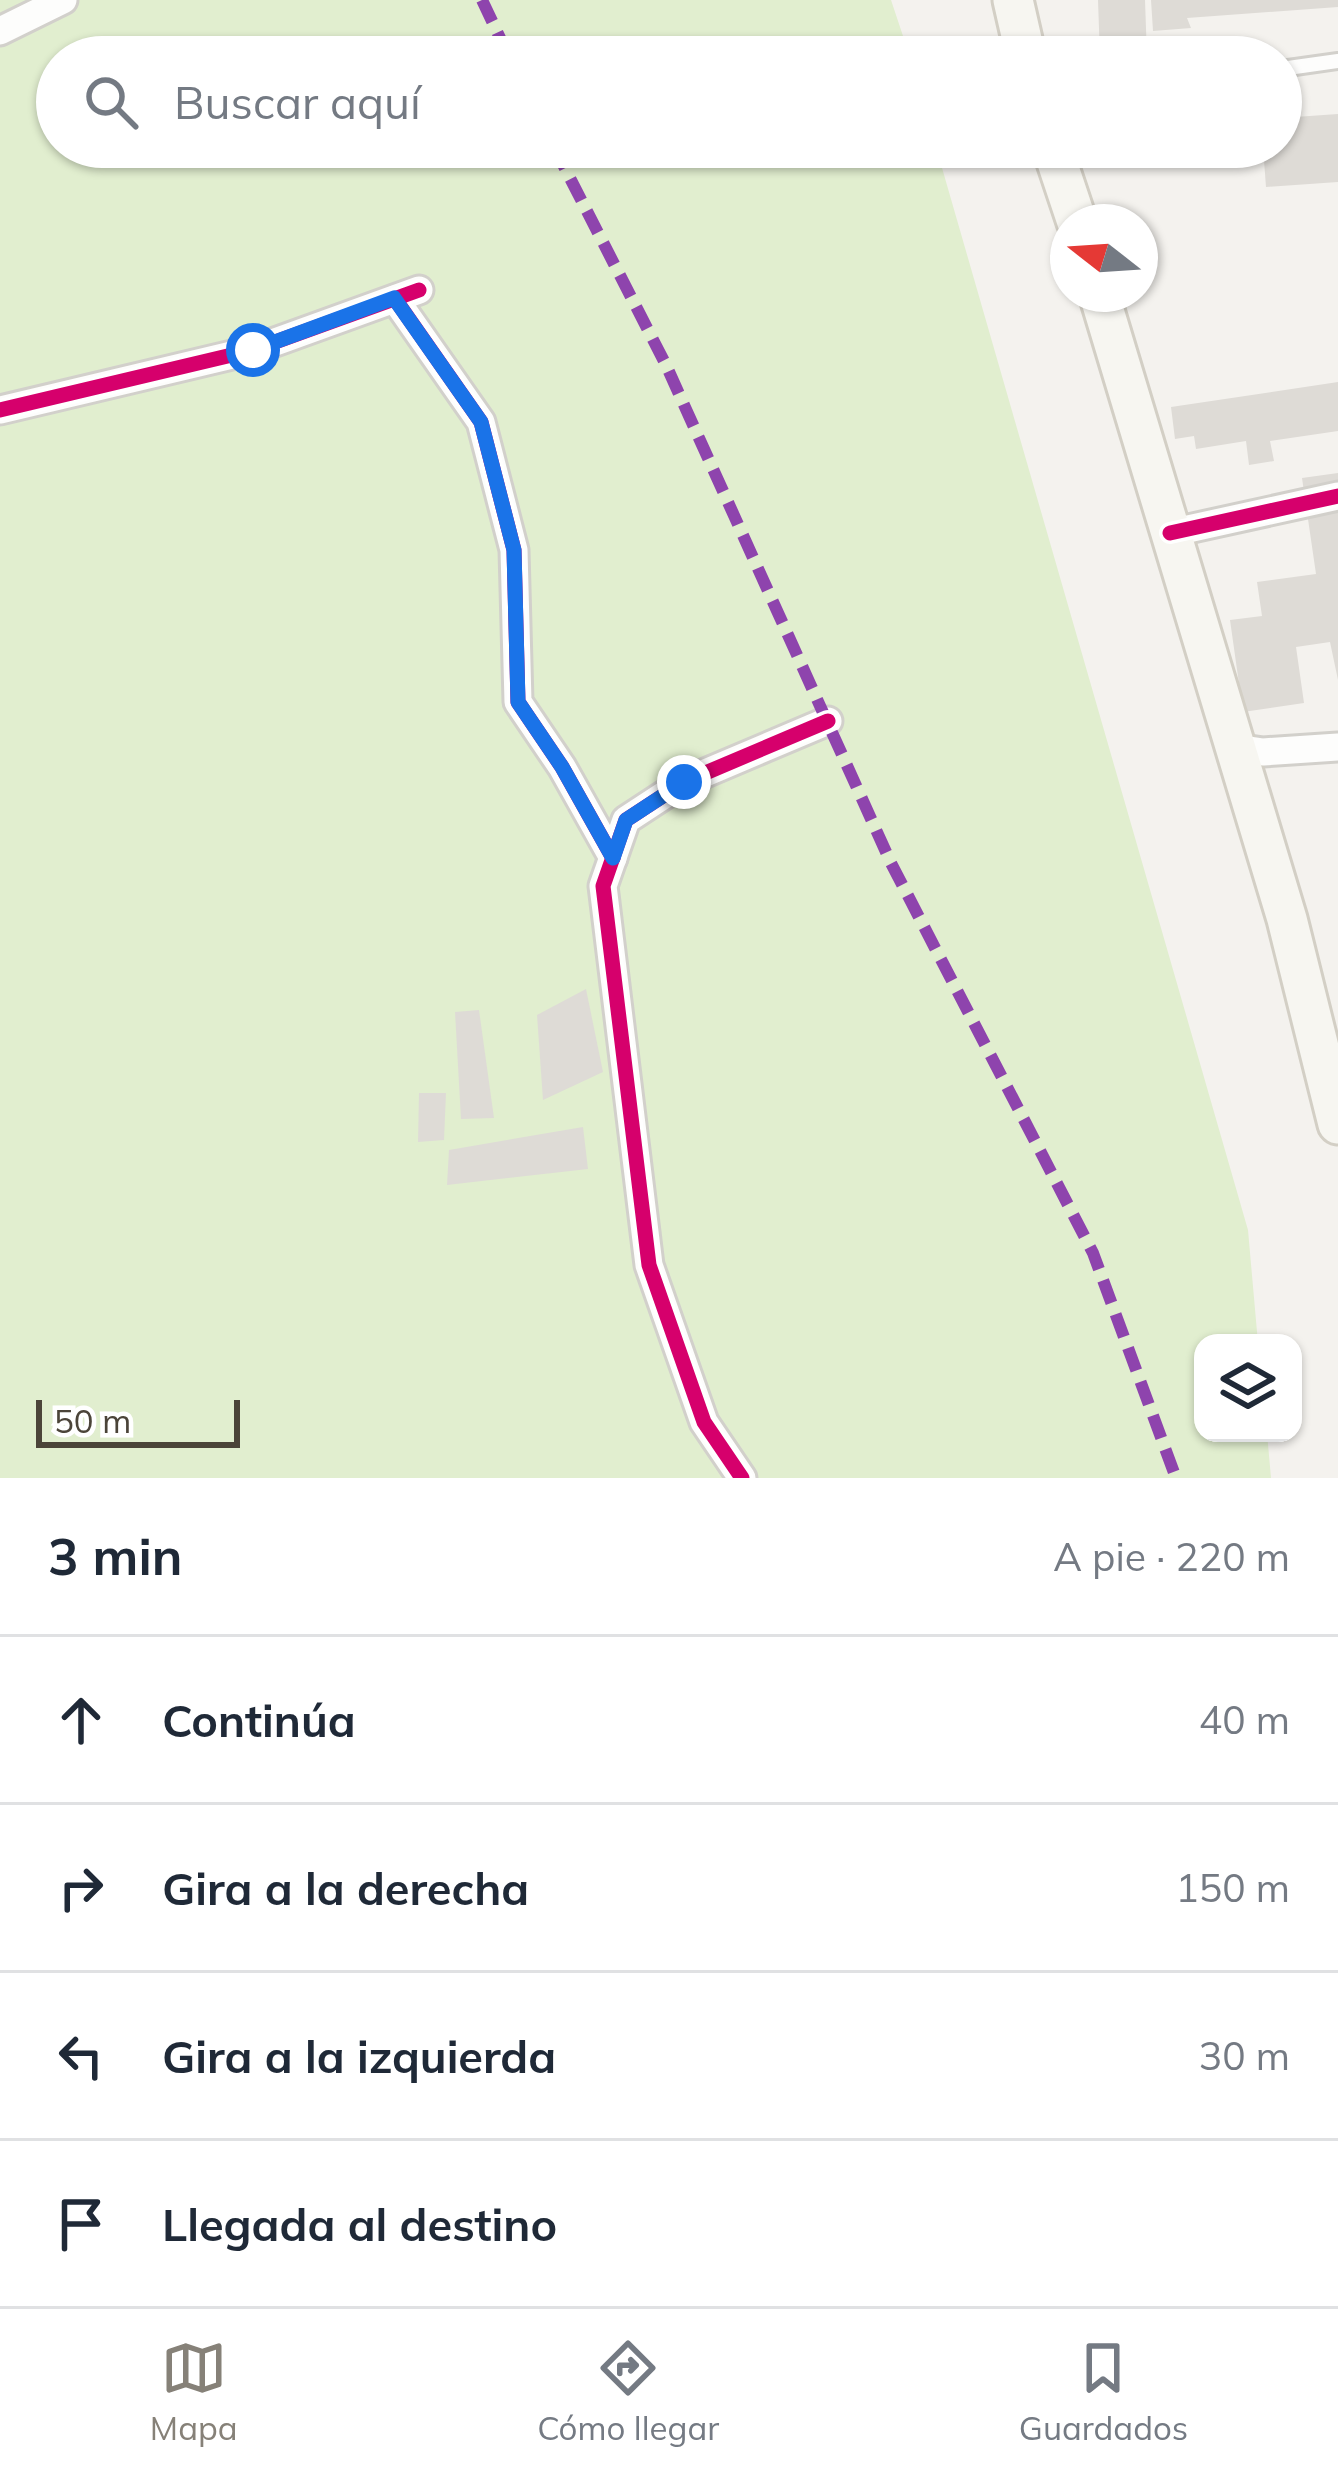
<!DOCTYPE html>
<html lang="es">
<meta charset="utf-8">
<style>
:root{--surface:#fff;--page:#f2f2f3;--text:#1f2937;--muted:#747a83;--line:#e0e1e3;--accent:#868178}
body{margin:0;font-family:Mulish,sans-serif;background:var(--page);color:var(--text)}
.controls{position:absolute;right:36px;bottom:36px;display:grid;overflow:hidden;border-radius:24px;box-shadow:0 3px 9px #0004}
.controls button{width:108px;height:108px;display:grid;place-items:center;padding:0;border:0;border-bottom:3px solid var(--line);background:var(--surface);color:var(--text);font:60px sans-serif}
.compass{position:absolute;left:1050px;top:204px;width:108px;height:108px;border-radius:50%;background:var(--surface);box-shadow:0 3px 9px #0004;rotate:287deg}
.scale{position:absolute;left:36px;bottom:30px;width:204px;box-sizing:border-box;padding-left:12px;border:6px solid #4b4439;border-top:0;font-size:33px;line-height:42px;white-space:nowrap;color:#4b4439;-webkit-text-stroke:9px #fff;paint-order:stroke}
.stop{position:absolute;width:36px;height:36px;margin:-27px;border:9px solid #1a73e8;border-radius:50%;background:#fff}
.stop.end{background:#1a73e8;border-color:#fff;box-shadow:0 3px 12px #0008}
.list{margin:0;padding:0;list-style:none}
h2{display:flex;justify-content:space-between;align-items:center;height:156px;margin:0;padding:0 48px;font-size:51px}
h2 small{font-size:39px;font-weight:400;color:var(--muted)}
.list li{display:grid;grid-template-columns:78px 1fr auto;gap:36px;align-items:center;box-sizing:border-box;height:168px;padding:0 48px;border-top:3px solid var(--line)}
.list b{display:block;font-size:45px;white-space:nowrap}
.list em{font-size:39px;font-style:normal;color:var(--muted)}
.icon{flex:none;width:66px;height:66px;fill:none;stroke:currentColor;stroke-width:2;stroke-linecap:round;stroke-linejoin:round}
.map{position:relative;flex:none;width:1338px;height:1478px;overflow:hidden}
.search{position:absolute;background:var(--surface);box-shadow:0 3px 9px #0004;left:36px;right:36px;top:36px;height:132px;display:flex;align-items:center;gap:30px;box-sizing:border-box;padding:0 42px;border-radius:66px;color:var(--muted);font-size:45px}
.sheet{height:828px;background:var(--surface)}
nav{display:flex;justify-content:space-around;align-items:center;box-sizing:border-box;height:168px;border-top:3px solid var(--line);background:var(--surface);font-size:33px;color:var(--muted)}
nav a{display:grid;justify-items:center;gap:6px}
nav .on{color:var(--accent)}
.map>svg:first-child{display:block}
.green{fill:#e1eecf}
.building{fill:#dedbd6}
.lines{fill:none;stroke-linecap:round;stroke-linejoin:round}
.service-casing{stroke:#d2d0cb;stroke-width:20}
.minor-casing{stroke:#d2d0cb;stroke-width:33}
.secondary-casing{stroke:#d3cfc5;stroke-width:45}
.service{stroke:#fdfdfc;stroke-width:14}
.minor{stroke:#fdfdfc;stroke-width:27}
.secondary{stroke:#f7f6f1;stroke-width:39}
.quiet{stroke:#8e44ad;stroke-width:12;stroke-dasharray:24 12;stroke-linecap:butt}
.cycleway-casing{stroke:#fff;stroke-width:22}
.cycleway{stroke:#d6006c;stroke-width:15}
.route{stroke:#1a73e8;stroke-width:15}
</style>
<div class="map">
<svg width="1338" height="1478" viewBox="0 0 1338 1478">
<rect width="100%" height="100%" fill="#f4f2ee"/>
<!-- green -->
<path class="green" d="M 0,0 L 891,0 L 910,57 L 57,57 L 57,147 L 936,147 L 1248,1230 L 1258,1343 L 1203,1343 L 1203,1433 L 1267,1433 L 1271,1478 L 0,1478 Z"/>
<!-- building -->
<g class="building">
<path d="M 1098,0 L 1145,0 L 1147,57 L 1100,57 Z"/>
<path d="M 1151,0 L 1338,0 L 1338,7 L 1187,18 L 1191,28 L 1153,31 Z"/>
<path d="M 1338,114 L 1338,182 L 1266,187 L 1263,147 L 1281,147 L 1281,118 Z"/>
<path d="M 1338,382 L 1338,431 L 1270,441 L 1274,461 L 1249,465 L 1246,441 L 1196,449 L 1194,436 L 1175,439 L 1171,407 Z"/>
<path d="M 1338,473 L 1338,680 L 1330,642 L 1296,647 L 1304,703 L 1243,712 L 1230,620 L 1262,616 L 1257,582 L 1316,574 L 1302,478 Z"/>
<path d="M 586,989 L 603,1072 L 543,1100 L 537,1015 Z"/>
<path d="M 479,1010 L 494,1118 L 461,1119 L 455,1012 Z"/>
<path d="M 419,1093 L 446,1093 L 444,1140 L 418,1142 Z"/>
<path d="M 583,1127 L 588,1169 L 447,1185 L 449,1150 Z"/>
</g>
<g class="lines">
<defs>
<path id="service" d="M 1281,69 L 1338,61"/>
<g id="minor">
<path d="M 0,31 L 63,0"/>
<path d="M 395,299 L 481,422 L 514,550 L 518,702 L 562,767 L 613,858"/>
<path d="M 0,410 L 253,350 L 419,290"/>
<path d="M 1170,533 L 1338,496"/>
<path d="M 1236,748 L 1263,752 L 1338,747"/>
<path d="M 742,1478 L 704,1422 L 649,1265 L 603,886 L 626,820 L 684,782 L 828,721"/>
</g>
<g id="secondary">
<path d="M 1013,0 L 1026,57"/>
<path d="M 1052,147 L 1077,222"/>
<path d="M 1099,294 L 1287,919 L 1338,1124"/>
</g>
</defs>
<!-- service casing -->
<use href="#service" class="service-casing"/>
<!-- minor casing -->
<use href="#minor" class="minor-casing"/>
<!-- secondary casing -->
<use href="#secondary" class="secondary-casing"/>
<!-- service -->
<use href="#service" class="service"/>
<!-- minor -->
<use href="#minor" class="minor"/>
<!-- secondary -->
<use href="#secondary" class="secondary"/>
<!-- quiet -->
<g class="quiet">
<path d="M 482,0 L 509,57"/>
<path d="M 554,147 L 666,365 L 891,863 L 1093,1253 L 1176,1478"/>
</g>
<defs>
<g id="cycleway">
<path d="M 395,299 L 481,422 L 514,550 L 518,702 L 562,767 L 613,858"/>
<path d="M 0,410 L 253,350 L 419,290"/>
<path d="M 1170,533 L 1338,496"/>
<path d="M 742,1478 L 704,1422 L 649,1265 L 603,886 L 626,820 L 684,782 L 828,721"/>
</g>
</defs>
<!-- cycleway casing -->
<use href="#cycleway" class="cycleway-casing"/>
<!-- cycleway -->
<use href="#cycleway" class="cycleway"/>
</g>
<g class="lines">
<!-- route -->
<path class="route" d="M 253,350 L 394,298 L 481,422 L 514,550 L 518,702 L 562,767 L 613,858 L 626,820 L 684,782"/>
</g>
</svg>
<div class="controls">
<button><svg class="icon" aria-label="layers" viewBox="0 0 24 24"><path d="M12 4l9 5-9 5-9-5zM3 14l9 5 9-5"/></svg></button>
</div>
<svg class="compass" viewBox="-18 -18 36 36"><path d="M0-13l5 13h-10z" fill="#e53935"/><path d="M0 13l5-13h-10z" fill="#747a83"/></svg>
<div class="scale">50 m</div>
<div class="stop" style="left:253px;top:350px"></div>
<div class="stop end" style="left:684px;top:782px"></div>
<div class="search"><svg class="icon" aria-label="search" viewBox="0 0 24 24"><circle cx="10" cy="10" r="6"/><path d="M15 15l6 6"/></svg>Buscar aquí</div>
</div>
<section class="sheet">
<h2>3 min<small>A pie · 220 m</small></h2>
<ul class="list">
<li><svg class="icon" aria-label="ahead" viewBox="0 0 24 24"><path d="M12 20V5M6 11l6-6 6 6"/></svg><div><b>Continúa</b></div><em>40 m</em></li>
<li><svg class="icon" aria-label="right" viewBox="0 0 24 24"><path d="M7 20v-9h11M14 6l5 5-5 5"/></svg><div><b>Gira a la derecha</b></div><em>150 m</em></li>
<li><svg class="icon" aria-label="left" viewBox="0 0 24 24"><path d="M17 20v-9H6M10 6l-5 5 5 5"/></svg><div><b>Gira a la izquierda</b></div><em>30 m</em></li>
<li><svg class="icon" aria-label="arrive" viewBox="0 0 24 24"><path d="M6 21V4h12l-3 4 3 4H6"/></svg><div><b>Llegada al destino</b></div></li>
</ul>
</section>
<nav>
<a class="on"><svg class="icon" aria-label="map" viewBox="0 0 24 24"><path d="M3 6l6-2 6 2 6-2v14l-6 2-6-2-6 2zM9 4v14M15 6v14"/></svg>Mapa</a>
<a><svg class="icon" aria-label="directions" viewBox="0 0 24 24"><path d="M12 3l9 9-9 9-9-9zM9 14v-3h6M13 9l2 2-2 2"/></svg>Cómo llegar</a>
<a><svg class="icon" aria-label="saved" viewBox="0 0 24 24"><path d="M7 4h10v16l-5-4-5 4z"/></svg>Guardados</a>
</nav>
